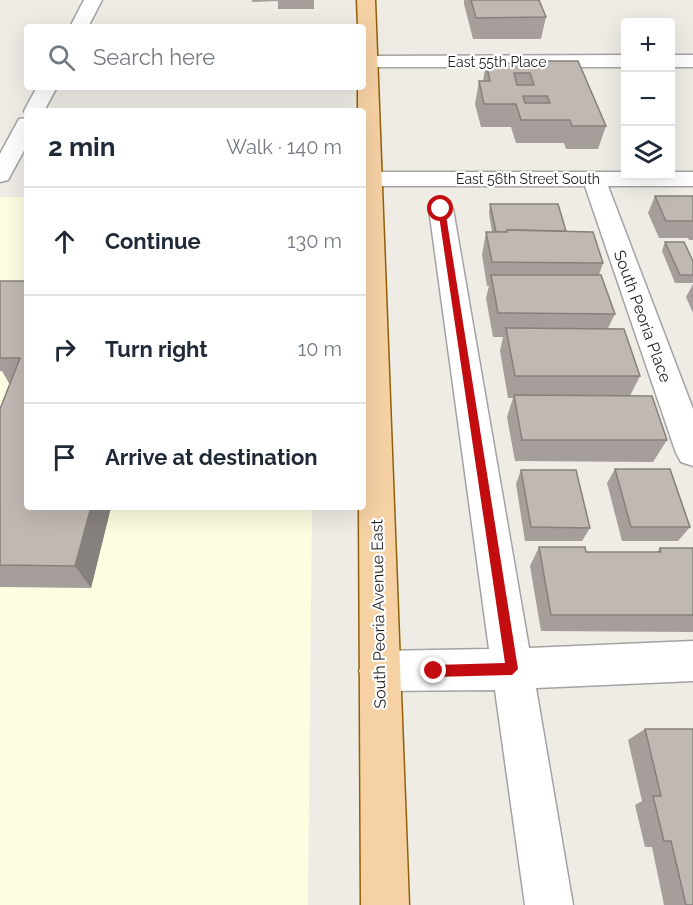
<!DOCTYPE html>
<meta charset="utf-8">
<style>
:root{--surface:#fff;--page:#f6f6f7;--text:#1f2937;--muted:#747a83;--line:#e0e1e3}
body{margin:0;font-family:Raleway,sans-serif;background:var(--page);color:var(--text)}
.controls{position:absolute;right:18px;top:18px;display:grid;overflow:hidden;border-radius:6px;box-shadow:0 6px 24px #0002}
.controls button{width:54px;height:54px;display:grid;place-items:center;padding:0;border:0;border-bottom:2px solid var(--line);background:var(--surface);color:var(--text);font:30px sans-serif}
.stop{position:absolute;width:18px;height:18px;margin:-14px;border:4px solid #c20c10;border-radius:50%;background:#fff}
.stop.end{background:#c20c10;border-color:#fff;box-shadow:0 2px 6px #0008}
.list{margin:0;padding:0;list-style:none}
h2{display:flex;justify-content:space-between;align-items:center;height:78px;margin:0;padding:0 24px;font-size:26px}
h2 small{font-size:20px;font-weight:400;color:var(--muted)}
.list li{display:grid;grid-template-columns:39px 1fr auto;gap:18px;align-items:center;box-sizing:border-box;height:108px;padding:0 24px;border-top:2px solid var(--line)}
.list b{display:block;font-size:22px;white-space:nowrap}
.list em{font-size:20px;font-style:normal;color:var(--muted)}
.icon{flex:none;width:33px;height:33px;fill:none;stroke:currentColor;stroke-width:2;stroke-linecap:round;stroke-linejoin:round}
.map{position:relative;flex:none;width:693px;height:905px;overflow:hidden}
.search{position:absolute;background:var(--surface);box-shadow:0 6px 24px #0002;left:24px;top:24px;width:342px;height:66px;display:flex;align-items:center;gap:15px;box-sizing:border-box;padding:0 21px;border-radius:6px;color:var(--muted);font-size:22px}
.panel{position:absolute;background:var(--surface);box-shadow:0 6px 24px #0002;left:24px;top:108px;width:342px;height:402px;border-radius:6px}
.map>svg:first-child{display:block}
.education{fill:#fdfde1}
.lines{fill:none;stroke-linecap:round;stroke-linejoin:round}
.minor-casing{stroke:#a3a3a3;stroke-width:3}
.major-casing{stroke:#916109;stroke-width:3}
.minor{fill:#fff;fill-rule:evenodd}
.major{fill:#f6d1a4;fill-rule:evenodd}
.wall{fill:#a59e9a}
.shaded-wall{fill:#86817d}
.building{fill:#c0b8b3;stroke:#86817d;stroke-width:1.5;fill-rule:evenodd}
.route{fill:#c20c10}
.labels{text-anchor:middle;stroke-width:4.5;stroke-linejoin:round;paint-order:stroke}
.far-street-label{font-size:14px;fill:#1f1f1f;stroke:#fff}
.street-label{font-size:16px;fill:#1f1f1f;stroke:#fff}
</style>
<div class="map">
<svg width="693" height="905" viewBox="0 0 693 905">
<rect width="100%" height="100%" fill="#efece6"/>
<!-- education -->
<path class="education" d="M 0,197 L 27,197 L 27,507 L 312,507 L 308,905 L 0,905 Z"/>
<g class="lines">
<defs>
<g id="minor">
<path d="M 84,0 L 102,0 L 88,27 L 70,27 Z"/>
<path d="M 626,55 L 626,67 L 363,67 L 363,57 L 368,56 Z"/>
<rect x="670" y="55" width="23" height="12"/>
<path d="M 37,87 L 57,87 L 44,111 L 27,111 L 27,115 L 24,111 Z"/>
<path d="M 27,118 L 27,145 L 8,180 L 0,182 L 0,154 L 19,119 Z"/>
<path d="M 363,172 L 626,172 L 626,176 L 670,176 L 670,172 L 693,172 L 693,186 L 608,186 L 693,409 L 693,466 L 681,462 L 676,453 L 585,186 L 363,186 Z"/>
<path d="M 441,202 L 450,204 L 453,209 L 529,648 L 693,641 L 693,681 L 536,688 L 573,905 L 525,905 L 495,690 L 379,691 L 365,685 L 359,671 L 365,657 L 379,651 L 489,649 L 429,209 L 432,204 Z"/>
</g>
<path id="major" d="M 357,0 L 375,0 L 409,905 L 361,905 L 359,507 L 363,507 L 363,111 L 358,111 L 358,87 L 363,87 L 363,27 L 358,27 Z"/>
</defs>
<!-- minor casing -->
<use href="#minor" class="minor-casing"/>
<!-- major casing -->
<use href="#major" class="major-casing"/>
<!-- minor -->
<use href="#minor" class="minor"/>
<!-- major -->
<use href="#major" class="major"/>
</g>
<!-- wall -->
<g class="wall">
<path d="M 252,0 L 314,0 L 314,9 L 278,9 L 278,1 L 252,2 Z"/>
<path d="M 464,0 L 539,0 L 546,17 L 541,39 L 473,39 L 464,4 Z"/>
<path d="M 541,61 L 606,126 L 598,149 L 566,149 L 564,143 L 516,143 L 511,127 L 481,127 L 475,104 L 479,81 L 483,81 L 486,63 L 541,63 Z"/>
<path d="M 655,196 L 693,196 L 693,240 L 689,240 L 688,238 L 659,238 L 648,213 Z"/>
<path d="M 490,204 L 566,231 L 603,263 L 599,275 L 615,314 L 608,328 L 640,376 L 630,396 L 667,440 L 653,462 L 515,461 L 507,417 L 513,398 L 508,398 L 500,351 L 503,337 L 493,337 L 486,298 L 489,286 L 487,286 L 482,255 L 486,232 L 492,232 L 489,213 Z"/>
<path d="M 665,242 L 693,261 L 693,283 L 675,283 L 662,251 Z"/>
<path d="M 0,281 L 111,507 L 91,588 L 0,587 L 0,409 L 10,385 L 2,371 L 0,371 Z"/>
<path d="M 693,284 L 693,313 L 686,297 Z"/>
<path d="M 615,469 L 690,527 L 678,541 L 622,541 L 607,483 Z"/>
<path d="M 521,470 L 590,528 L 582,541 L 525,541 L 516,484 Z"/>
<path d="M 539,547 L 586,552 L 657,552 L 660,548 L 693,548 L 693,632 L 541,631 L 530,566 Z"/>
<path d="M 645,729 L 693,905 L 664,905 L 652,847 L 645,847 L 635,805 L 642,801 L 628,740 Z"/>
</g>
<!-- shaded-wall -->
<path class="shaded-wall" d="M 91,507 L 111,507 L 91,588 L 75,566 Z"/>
<!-- building -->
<g class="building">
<path d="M 471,0 L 539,0 L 546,17 L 476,18 Z"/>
<path d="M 541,61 L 578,61 L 606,126 L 572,126 L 570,120 L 521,120 L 516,104 L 484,104 L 479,81 L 490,81 L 486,63 L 542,63 ZM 514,73 L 530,73 L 534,85 L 517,85 ZM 523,96 L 547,96 L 550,103 L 525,103 Z"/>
<path d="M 655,196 L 693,196 L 693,221 L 666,221 Z"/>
<path d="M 490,204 L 558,204 L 566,231 L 507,230 L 507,232 L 496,232 Z"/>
<path d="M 507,230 L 593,232 L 603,263 L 492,262 L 486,232 L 507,232 Z"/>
<path d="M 665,242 L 684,242 L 693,261 L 693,275 L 680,275 Z"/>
<path d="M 491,275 L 601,275 L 615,314 L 498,313 Z"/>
<path d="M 0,281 L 27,281 L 27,507 L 91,507 L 75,566 L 0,565 L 0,409 L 20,358 L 0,358 Z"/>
<path d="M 506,328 L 624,329 L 640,376 L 515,376 Z"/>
<path d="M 514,395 L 652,396 L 667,440 L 522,440 Z"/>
<path d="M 615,469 L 670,469 L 690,527 L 631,527 Z"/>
<path d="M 521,470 L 576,470 L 590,528 L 531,527 Z"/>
<path d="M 539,547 L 585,547 L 586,552 L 661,552 L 660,548 L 693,548 L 693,615 L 551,615 Z"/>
<path d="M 645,729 L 693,729 L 693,905 L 686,905 L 671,841 L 664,841 L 653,796 L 661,796 Z"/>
</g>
<!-- route -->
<path class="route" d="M 441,207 L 445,209 L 518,669 L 512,675 L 434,677 L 428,671 L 434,665 L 505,663 L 438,209 Z"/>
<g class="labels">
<!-- far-street labels -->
<g class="far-street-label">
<text x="497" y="67">East 55th Place</text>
<text x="528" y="184">East 56th Street South</text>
</g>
<!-- street labels -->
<g class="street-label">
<text transform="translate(643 316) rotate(70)" y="6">South Peoria Place</text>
<text transform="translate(378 614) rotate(-91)" y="6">South Peoria Avenue East</text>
</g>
</g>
</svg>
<div class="controls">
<button>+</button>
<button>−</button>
<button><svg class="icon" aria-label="layers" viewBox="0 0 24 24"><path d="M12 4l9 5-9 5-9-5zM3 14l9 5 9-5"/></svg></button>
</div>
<div class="stop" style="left:441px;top:209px"></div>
<div class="stop end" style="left:434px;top:671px"></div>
<div class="search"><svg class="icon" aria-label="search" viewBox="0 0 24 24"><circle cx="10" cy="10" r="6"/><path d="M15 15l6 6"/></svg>Search here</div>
<section class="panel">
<h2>2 min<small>Walk · 140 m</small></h2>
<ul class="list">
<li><svg class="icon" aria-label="ahead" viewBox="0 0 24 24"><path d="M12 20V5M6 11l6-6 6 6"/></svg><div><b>Continue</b></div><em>130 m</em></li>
<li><svg class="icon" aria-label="right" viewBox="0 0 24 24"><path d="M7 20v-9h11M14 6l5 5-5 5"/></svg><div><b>Turn right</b></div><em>10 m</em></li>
<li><svg class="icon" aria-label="arrive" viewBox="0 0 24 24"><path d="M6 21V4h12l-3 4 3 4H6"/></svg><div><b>Arrive at destination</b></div></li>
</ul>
</section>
</div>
